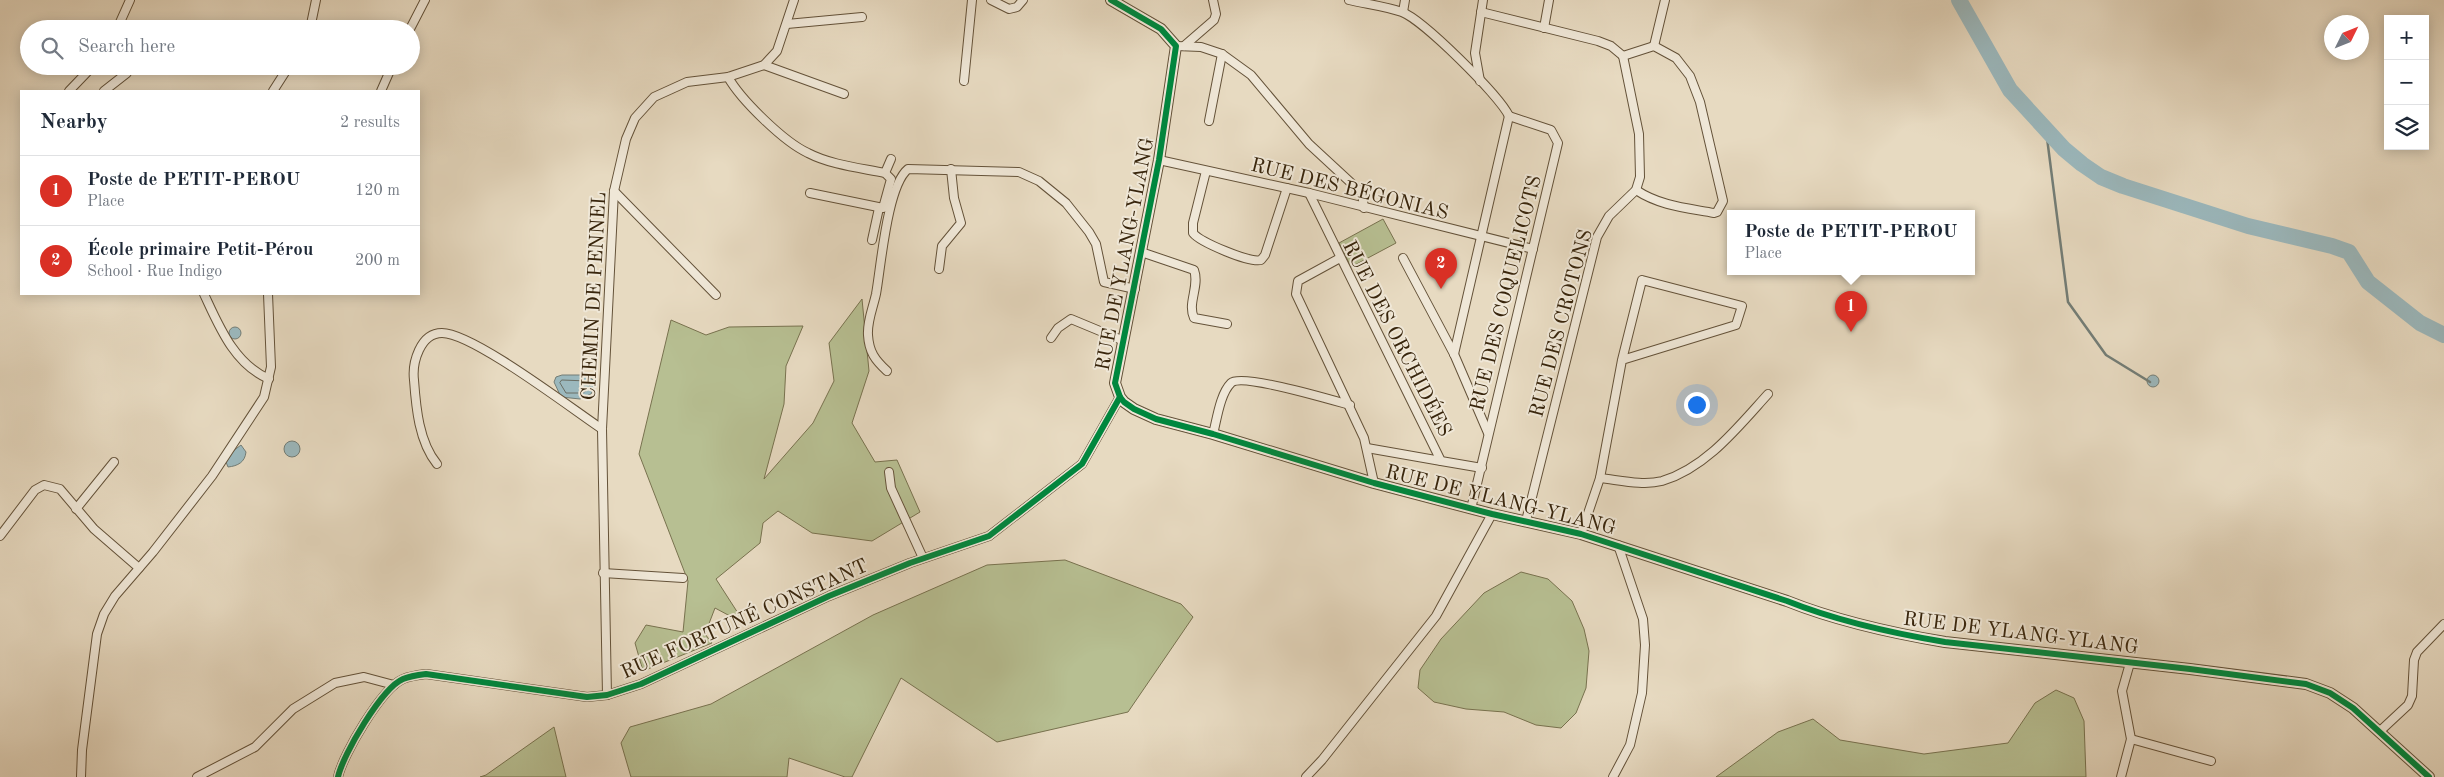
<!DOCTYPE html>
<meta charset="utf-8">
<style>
:root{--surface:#fff;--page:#f2f2f3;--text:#1f2937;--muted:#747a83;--line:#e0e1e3;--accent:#d93025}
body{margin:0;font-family:"Old Standard TT",serif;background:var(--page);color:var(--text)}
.controls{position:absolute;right:15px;top:15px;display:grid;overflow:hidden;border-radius:0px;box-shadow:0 2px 12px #0003}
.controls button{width:45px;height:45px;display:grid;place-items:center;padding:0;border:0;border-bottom:1px solid var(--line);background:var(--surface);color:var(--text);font:25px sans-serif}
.compass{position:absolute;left:2324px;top:15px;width:45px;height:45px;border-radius:50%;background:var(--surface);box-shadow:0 2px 12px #0003;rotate:47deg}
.you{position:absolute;left:1696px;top:404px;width:18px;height:18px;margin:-12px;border:4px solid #fff;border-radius:50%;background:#1a73e8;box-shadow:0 0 0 8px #1a73e833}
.badge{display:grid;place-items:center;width:32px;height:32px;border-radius:50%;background:var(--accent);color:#fff;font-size:16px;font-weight:700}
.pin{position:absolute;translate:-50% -41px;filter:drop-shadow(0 1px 2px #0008)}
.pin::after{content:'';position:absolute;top:26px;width:18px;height:15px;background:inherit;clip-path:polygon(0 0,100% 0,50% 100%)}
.popup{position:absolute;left:1727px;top:210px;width:248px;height:65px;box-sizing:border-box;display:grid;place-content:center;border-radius:0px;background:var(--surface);filter:drop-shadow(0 1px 4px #0005);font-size:16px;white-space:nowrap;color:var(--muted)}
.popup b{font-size:19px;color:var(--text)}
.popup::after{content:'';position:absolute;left:50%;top:100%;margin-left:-10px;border:10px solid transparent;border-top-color:var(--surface)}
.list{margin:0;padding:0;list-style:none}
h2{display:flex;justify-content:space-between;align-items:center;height:65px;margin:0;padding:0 20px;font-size:21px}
h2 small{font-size:16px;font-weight:400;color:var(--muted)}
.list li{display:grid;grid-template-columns:32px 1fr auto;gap:15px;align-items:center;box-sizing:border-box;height:70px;padding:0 20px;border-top:1px solid var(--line)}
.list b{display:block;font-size:19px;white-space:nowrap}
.list p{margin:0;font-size:16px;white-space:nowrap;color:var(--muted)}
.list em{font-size:16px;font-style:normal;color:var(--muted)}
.icon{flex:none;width:28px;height:28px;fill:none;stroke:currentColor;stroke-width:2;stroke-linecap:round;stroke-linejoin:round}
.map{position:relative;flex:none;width:2444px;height:777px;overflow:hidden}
.search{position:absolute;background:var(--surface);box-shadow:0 2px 12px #0003;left:20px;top:20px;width:400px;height:55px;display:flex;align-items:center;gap:12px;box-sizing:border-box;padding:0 18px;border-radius:28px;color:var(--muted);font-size:19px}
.panel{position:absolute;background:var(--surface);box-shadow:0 2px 12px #0003;left:20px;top:90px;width:400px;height:205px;border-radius:0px}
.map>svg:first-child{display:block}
.green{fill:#b7bf92;stroke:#78724f}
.water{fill:#9bb8bd;stroke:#737d76}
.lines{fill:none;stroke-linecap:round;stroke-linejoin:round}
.shore{stroke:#6a6e64;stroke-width:1}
.stream{stroke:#737d76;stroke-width:2.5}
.river{stroke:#9bb8bd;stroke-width:16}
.minor-casing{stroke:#645239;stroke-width:10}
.tertiary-casing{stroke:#645239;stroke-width:12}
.minor{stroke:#efe7d7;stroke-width:8}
.tertiary{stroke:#efe7d7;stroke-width:10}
.cycleway-casing{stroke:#efe7d7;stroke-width:9}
.cycleway{stroke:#00873e;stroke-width:6}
.labels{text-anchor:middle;stroke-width:4;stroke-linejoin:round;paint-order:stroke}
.street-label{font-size:20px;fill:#38250c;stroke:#efe7d7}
</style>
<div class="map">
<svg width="2444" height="777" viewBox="0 0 2444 777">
<rect width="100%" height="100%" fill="#e7dac1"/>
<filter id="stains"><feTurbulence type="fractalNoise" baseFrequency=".004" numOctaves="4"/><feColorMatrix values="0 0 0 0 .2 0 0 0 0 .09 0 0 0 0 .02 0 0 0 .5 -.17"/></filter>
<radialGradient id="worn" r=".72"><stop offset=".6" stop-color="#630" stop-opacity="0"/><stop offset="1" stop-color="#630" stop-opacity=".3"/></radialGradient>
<!-- green -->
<g class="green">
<path d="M 1383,219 L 1396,243 L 1351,267 L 1339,243 Z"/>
<path d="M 862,299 L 869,371 L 852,423 L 875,462 L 897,460 L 920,512 L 872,541 L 812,533 L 778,511 L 763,523 L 760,543 L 716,579 L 745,624 L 715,608 L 705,634 L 712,643 L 643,671 L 635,643 L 646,625 L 683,632 L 688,581 L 639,454 L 671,320 L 706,335 L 729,327 L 803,326 L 786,366 L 784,404 L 764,479 L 813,423 L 834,381 L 829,343 Z"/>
<path d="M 1065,560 L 1181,604 L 1193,617 L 1128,712 L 997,742 L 901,678 L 852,777 L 845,777 L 789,758 L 787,777 L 631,777 L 621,743 L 630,727 L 711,704 L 873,615 L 987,565 Z"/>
<path d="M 1521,572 L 1548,579 L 1572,601 L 1584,629 L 1589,651 L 1586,688 L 1576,713 L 1561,728 L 1536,725 L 1504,712 L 1466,709 L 1434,702 L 1418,688 L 1420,670 L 1441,639 L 1484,593 Z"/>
<path d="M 2056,690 L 2074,698 L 2084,721 L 2086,777 L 1716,777 L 1778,732 L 1813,719 L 1840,740 L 1924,754 L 2008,743 L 2035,703 Z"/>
<path d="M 554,727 L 566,777 L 480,777 L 486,775 Z"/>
</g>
<!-- water -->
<g class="water">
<circle cx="235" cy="333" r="6"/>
<circle cx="2153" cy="381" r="6"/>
<path d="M 583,375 L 594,380 L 596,384 L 591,394 L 580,399 L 561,397 L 554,382 L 556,377 L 562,375 Z"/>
<circle cx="292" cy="449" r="8"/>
<path d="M 241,445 L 246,452 C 245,462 238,466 228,467 L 226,462 L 233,451 Z"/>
</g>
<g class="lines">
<!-- shore -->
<path class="shore" d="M 562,380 L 588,381 L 590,387 L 583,393 L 566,393 L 560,383 Z"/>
<!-- stream -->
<path class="stream" d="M 2046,130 L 2068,302 L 2106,355 L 2150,382"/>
<!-- river -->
<path class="river" d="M 1959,0 L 2010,90 L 2064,149 L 2082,164 L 2101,177 L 2123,186 L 2248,226 L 2332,246 L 2349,252 L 2368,282 L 2420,323 L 2444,335"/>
<defs>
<g id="minor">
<path d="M 991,0 L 1009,9 L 1017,7 L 1023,0"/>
<path d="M 1349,0 C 1366,4 1385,6 1402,12 C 1423,20 1499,95 1509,116"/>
<path d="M 1403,12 L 1405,0"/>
<path d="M 1481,12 L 1598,41 L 1611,46 L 1623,56"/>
<path d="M 787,24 L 862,17"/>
<path d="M 1544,28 L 1549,0"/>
<path d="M 117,29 L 130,0"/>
<path d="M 310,29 L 316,0"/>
<path d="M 410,29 L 425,0"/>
<path d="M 1176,46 L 1201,47 L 1222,54 L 1251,75 L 1309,144 L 1362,193 L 1364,208"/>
<path d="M 1184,46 L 1214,20 L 1216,14 L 1213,0"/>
<path d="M 1654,46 L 1665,0"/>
<path d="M 1623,56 L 1654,46 L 1676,58 L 1690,76 L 1700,102 L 1723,201 L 1717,212 L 1714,213 C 1687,208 1660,206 1636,190"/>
<path d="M 764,65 L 844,94"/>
<path d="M 728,77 C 741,100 784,142 808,153 C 831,165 861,168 885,173 L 891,179 L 883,208 L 810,193"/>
<path d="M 964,81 L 972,0"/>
<path d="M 1480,81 L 1475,53 L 1483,0"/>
<path d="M 69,91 L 93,66"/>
<path d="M 104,91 L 127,73"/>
<path d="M 273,91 L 289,66"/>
<path d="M 381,91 L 392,66"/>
<path d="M 1209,121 L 1222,54"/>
<path d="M 1159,160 L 1309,193 L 1533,249"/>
<path d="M 1206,171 L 1193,223 L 1193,233 C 1200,242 1249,263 1261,260 L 1265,255 L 1287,188"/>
<path d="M 885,173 L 891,159"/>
<path d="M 614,191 L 716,295"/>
<path d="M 1309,193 L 1441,461 L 1482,468"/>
<path d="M 872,240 L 879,208"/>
<path d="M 1141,252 L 1194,270 C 1200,286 1187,303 1194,318 L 1227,324"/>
<path d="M 1340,258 L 1298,281 L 1296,294 L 1364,438 L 1374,483"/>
<path d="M 1403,258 L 1454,354 L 1488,433"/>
<path d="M 939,269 L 942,246 L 961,223 L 954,198 L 951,169"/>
<path d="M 204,294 C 219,326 234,364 269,379"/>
<path d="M 1051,338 L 1058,328 L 1071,319 L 1124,341"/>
<path d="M 1454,354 L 1509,116"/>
<path d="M 887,371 C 875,360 869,352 868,335 C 867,321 873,308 876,294 C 881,267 887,186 908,169 L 1019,172 L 1039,181 L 1066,203 L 1089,232 L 1096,244 L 1104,282 L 1135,289"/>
<path d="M 1213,434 C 1217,419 1220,394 1231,383 C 1241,373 1332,400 1350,405"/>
<path d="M 1367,448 L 1441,461"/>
<path d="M 437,464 C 419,442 416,408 414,380 C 412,363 420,333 442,333 C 473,333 572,409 602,429"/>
<path d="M 889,472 L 891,488 L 923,558"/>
<path d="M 1600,478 C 1619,480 1643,486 1662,481 C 1706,468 1738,427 1768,394"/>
<path d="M 76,509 L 114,462"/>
<path d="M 1471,509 L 1558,143 L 1551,130 L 1509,116"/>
<path d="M 1526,521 L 1597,237 L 1609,216 L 1636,190 L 1640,177 L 1639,134 L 1623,56"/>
<path d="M 1581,534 L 1600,478 L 1622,360 L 1642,280 L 1742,306 L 1736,325 L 1622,360"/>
<path d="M 0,536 L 35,490 L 44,485 L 60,489 L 94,529 L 139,568"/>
<path d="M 603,573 L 683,578"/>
<path d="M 607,695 L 602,429 L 614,191 L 626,139 L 635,118 L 654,97 L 687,82 L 728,77 L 764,65 L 777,51 L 794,0"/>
<path d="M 2379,732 L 2408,705 L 2412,696 L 2414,660 L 2417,652 L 2444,624"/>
<path d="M 2131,739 L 2211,761"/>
<path d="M 81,777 L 82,750 L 97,634 L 104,614 L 115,596 L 153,552 L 212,476 L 264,397 L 271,367 L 268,294"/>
<path d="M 197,777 L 255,747 L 293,709 L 335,683 L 364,677 L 394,685"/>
<path d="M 338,777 C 343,754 382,688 403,679 C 410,676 418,675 426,674 L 587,697 L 607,695 L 641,684 L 829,596 L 910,563 L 989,536 L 1082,464 L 1120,397"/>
<path d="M 1306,777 L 1322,760 L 1436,616 L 1492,514"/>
<path d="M 1613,777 L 1630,745 L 1642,693 L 1645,645 L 1643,619 L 1618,545"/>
<path d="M 2121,777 L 2131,739 L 2122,691 L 2130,663"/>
</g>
<path id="tertiary" d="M 1111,0 L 1161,29 L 1176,46 L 1159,160 L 1115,383 L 1120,397 L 1124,402 L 1134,409 L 1156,419 L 1213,434 L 1374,483 L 1492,514 L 1581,534 L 1787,601 C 1837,621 1891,633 1945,642 L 2190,669 L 2306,684 L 2330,693 L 2353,708 L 2429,777"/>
</defs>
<!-- minor casing -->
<use href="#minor" class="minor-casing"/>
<!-- tertiary casing -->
<use href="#tertiary" class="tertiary-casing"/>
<!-- minor -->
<use href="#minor" class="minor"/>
<!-- tertiary -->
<use href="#tertiary" class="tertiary"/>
<defs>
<g id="cycleway">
<path d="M 1111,0 L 1161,29 L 1176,46 L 1159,160 L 1115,383 L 1120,397 L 1124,402 L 1134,409 L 1156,419 L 1213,434 L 1374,483 L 1492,514 L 1581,534 L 1787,601 C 1837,621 1891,633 1945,642 L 2190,669 L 2306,684 L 2330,693 L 2353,708 L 2429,777"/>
<path d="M 338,777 C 343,754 382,688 403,679 C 410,676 418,675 426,674 L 587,697 L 607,695 L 641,684 L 829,596 L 910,563 L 989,536 L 1082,464 L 1120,397"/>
</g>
</defs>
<!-- cycleway casing -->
<use href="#cycleway" class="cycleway-casing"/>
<!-- cycleway -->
<use href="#cycleway" class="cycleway"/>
</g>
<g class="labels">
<!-- street labels -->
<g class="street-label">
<text transform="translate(1350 188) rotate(14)" y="7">RUE DES BÉGONIAS</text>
<text transform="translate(1124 254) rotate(-79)" y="7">RUE DE YLANG-YLANG</text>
<text transform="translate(1505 293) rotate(-76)" y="7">RUE DES COQUELICOTS</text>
<text transform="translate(593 296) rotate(-87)" y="7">CHEMIN DE PENNEL</text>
<text transform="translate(1560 323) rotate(-75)" y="7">RUE DES CROTONS</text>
<text transform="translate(1398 338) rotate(63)" y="7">RUE DES ORCHIDÉES</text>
<text transform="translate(1501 499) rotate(14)" y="7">RUE DE YLANG-YLANG</text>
<text transform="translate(744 618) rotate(-24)" y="7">RUE FORTUNÉ CONSTANT</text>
<text transform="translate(2021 632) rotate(7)" y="7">RUE DE YLANG-YLANG</text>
</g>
</g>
<rect width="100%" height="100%" filter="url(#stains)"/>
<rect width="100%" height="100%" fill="url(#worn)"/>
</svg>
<div class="controls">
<button>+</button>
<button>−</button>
<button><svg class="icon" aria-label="layers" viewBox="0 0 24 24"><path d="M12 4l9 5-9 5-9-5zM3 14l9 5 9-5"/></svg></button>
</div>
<svg class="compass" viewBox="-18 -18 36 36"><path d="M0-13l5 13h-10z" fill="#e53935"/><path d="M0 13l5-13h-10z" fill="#747a83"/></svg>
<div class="you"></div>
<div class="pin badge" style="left:1851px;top:332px">1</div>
<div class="popup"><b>Poste de PETIT-PEROU</b>Place</div>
<div class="pin badge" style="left:1441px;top:289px">2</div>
<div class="search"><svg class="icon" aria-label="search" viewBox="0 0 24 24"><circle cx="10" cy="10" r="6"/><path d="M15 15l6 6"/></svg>Search here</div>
<section class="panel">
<h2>Nearby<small>2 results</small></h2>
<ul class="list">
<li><span class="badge">1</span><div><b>Poste de PETIT-PEROU</b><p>Place</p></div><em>120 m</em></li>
<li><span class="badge">2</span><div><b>École primaire Petit-Pérou</b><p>School · Rue Indigo</p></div><em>200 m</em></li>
</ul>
</section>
</div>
